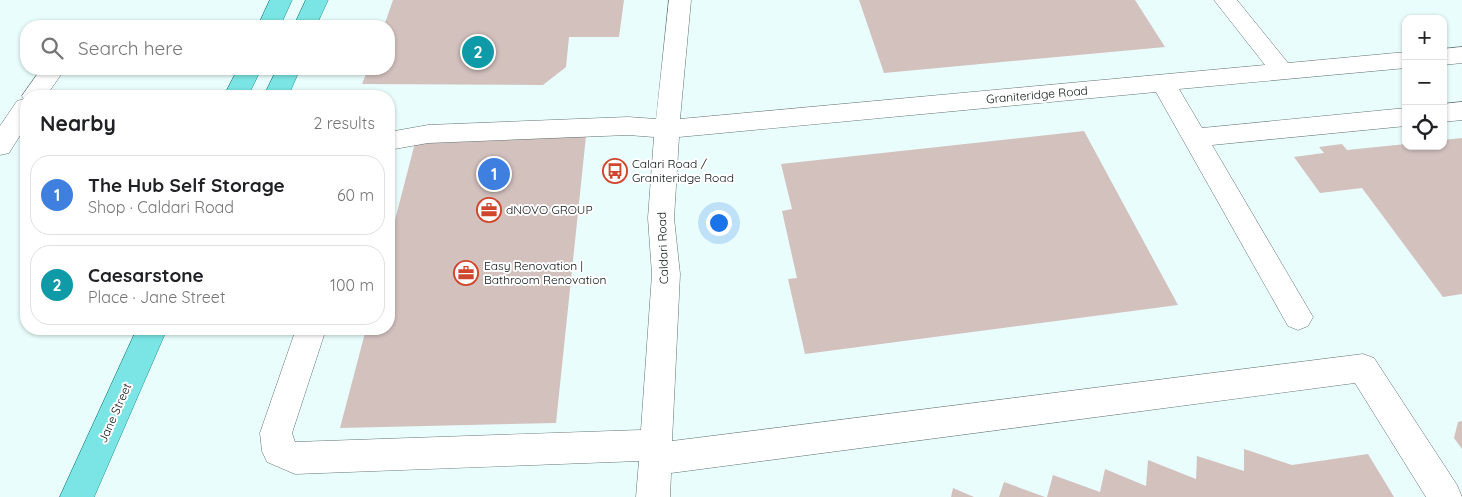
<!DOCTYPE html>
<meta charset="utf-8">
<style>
:root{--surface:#fff;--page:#f2f2f2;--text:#202124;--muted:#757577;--line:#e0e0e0;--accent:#111827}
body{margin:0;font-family:Quicksand,sans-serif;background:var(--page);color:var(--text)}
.controls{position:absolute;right:15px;top:15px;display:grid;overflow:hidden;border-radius:10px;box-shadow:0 1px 4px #0004}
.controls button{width:45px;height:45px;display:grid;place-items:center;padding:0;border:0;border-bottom:1px solid var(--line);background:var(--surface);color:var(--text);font:25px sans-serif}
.you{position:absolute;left:718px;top:222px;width:18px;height:18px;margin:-12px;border:4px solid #fff;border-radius:50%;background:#1a73e8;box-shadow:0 0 0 8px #1a73e833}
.badge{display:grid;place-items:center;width:32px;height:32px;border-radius:50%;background:var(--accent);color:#fff;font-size:16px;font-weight:700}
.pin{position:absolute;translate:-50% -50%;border:2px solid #fff;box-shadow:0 1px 5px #0006}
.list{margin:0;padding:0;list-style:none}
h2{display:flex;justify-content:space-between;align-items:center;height:65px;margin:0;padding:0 20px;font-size:21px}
h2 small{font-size:16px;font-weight:400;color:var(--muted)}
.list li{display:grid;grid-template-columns:32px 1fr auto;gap:15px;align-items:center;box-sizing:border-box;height:80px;margin:0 10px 10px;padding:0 10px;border:1px solid var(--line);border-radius:20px}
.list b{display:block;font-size:19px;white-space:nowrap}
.list p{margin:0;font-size:16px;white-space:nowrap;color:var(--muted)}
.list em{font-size:16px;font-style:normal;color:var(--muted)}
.icon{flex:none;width:28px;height:28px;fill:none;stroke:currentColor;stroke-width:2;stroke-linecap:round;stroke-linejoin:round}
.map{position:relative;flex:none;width:1462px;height:497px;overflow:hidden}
.search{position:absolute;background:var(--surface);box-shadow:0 1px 4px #0004;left:20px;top:20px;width:375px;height:55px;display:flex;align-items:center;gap:12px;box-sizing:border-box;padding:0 18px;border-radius:20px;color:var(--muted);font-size:19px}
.panel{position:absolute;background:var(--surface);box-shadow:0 1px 4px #0004;left:20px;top:90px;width:375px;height:245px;border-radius:20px}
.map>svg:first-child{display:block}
.building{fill:#d3c1be}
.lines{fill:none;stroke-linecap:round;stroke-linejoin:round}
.minor-casing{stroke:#617271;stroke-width:1}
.major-casing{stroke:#19908e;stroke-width:1}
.minor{fill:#fff;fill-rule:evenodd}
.major{fill:#7ae5e4;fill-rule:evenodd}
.labels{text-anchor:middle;stroke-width:4;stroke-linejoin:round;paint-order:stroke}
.street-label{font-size:12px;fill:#0a1111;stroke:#fff}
.poi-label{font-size:12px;fill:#0a1111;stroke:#fff;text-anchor:start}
</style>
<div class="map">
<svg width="1462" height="497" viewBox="0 0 1462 497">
<rect width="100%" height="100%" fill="#e9fdfc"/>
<!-- building -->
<g class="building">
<path d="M 393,0 L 624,0 L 619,37 L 569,37 L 566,67 L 543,85 L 362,84 L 368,69 L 389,69 L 389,26 L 384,26 Z"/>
<path d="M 859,0 L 1135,0 L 1165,47 L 884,73 Z"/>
<path d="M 1084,131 L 1178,305 L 805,354 L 788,279 L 797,278 L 782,211 L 792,209 L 781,164 Z"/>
<path d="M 586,136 L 556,423 L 340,428 L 366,329 L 389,329 L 389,243 L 416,139 Z"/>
<path d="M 1462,138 L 1462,294 L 1443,297 L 1362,188 L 1320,193 L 1294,157 L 1324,153 L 1319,147 L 1342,144 L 1347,150 L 1406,144 L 1406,146 L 1443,146 L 1443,140 Z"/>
<path d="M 1462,421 L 1462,449 L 1454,438 L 1458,422 Z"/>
<path d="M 1244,449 L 1292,465 L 1368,454 L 1394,497 L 1047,497 L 1053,475 L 1100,492 L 1105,469 L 1146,486 L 1148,460 L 1196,479 L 1197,456 L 1244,471 Z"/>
<path d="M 1004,482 L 1045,497 L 999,497 Z"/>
<path d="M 953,488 L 974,497 L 951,497 Z"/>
</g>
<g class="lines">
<defs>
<g id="minor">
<path d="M 669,0 L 691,0 L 680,119 L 1265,65 L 1214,0 L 1237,0 L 1288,63 L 1406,52 L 1406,68 L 1179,89 L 1202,128 L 1406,108 L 1406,126 L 1212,145 L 1313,317 L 1308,326 L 1298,330 L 1288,326 L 1156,92 L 679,137 L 674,218 L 680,274 L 672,441 L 1363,354 L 1374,358 L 1457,485 L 1462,497 L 1426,497 L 1355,383 L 671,473 L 670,497 L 636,497 L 639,461 L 295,474 L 267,462 L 262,451 L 260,433 L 296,329 L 326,329 L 292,433 L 295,442 L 641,430 L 652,274 L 648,218 L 654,137 L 628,135 L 428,143 L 389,150 L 389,132 L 428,125 L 628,117 L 656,119 Z"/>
<path d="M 1462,47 L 1462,63 L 1443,65 L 1443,49 Z"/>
<path d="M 41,69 L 65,69 L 46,96 L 26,96 L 26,126 L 9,153 L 0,155 L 0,126 L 17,101 L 24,99 L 22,96 Z"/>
<path d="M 1462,102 L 1462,120 L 1443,122 L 1443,104 Z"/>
</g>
<g id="major">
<path d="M 270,0 L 292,0 L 280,26 L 258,26 Z"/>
<path d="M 306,0 L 328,0 L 316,26 L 294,26 Z"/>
<path d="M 238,69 L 261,69 L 248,96 L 224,96 Z"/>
<path d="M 277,69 L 300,69 L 288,96 L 264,96 Z"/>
<path d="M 137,329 L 167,329 L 94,497 L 60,497 Z"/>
</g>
</defs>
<!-- minor casing -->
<use href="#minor" class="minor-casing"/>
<!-- major casing -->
<use href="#major" class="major-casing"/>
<!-- minor -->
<use href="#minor" class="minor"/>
<!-- major -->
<use href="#major" class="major"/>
</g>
<!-- icons -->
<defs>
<symbol id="bus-ring" viewBox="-11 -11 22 22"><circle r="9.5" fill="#fff" stroke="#d0452d" stroke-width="1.5"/><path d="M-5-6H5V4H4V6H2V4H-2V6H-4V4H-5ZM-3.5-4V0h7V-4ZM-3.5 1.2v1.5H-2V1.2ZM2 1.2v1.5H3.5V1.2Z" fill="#d0452d"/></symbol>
<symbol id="office-ring" viewBox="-11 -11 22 22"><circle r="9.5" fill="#fff" stroke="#d0452d" stroke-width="1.5"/><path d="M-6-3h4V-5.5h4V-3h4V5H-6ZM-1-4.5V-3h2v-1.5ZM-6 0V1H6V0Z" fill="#d0452d"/></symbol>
</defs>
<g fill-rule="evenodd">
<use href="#bus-ring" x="601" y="157" width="28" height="28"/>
<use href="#office-ring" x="475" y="196" width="28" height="28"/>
<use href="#office-ring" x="452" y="259" width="28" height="28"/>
</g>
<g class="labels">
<!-- street labels -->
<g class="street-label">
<text transform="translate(1037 95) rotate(-5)" y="4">Graniteridge Road</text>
<text transform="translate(663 248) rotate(-92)" y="4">Caldari Road</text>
<text transform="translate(115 413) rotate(-66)" y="4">Jane Street</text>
</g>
<!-- poi labels -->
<g class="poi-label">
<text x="632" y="168">Calari Road /<tspan x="632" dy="14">Graniteridge Road</tspan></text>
<text x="506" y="214">dNOVO GROUP</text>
<text x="484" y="270">Easy Renovation |<tspan x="484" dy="14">Bathroom Renovation</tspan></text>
</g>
</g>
</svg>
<div class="controls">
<button>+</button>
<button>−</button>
<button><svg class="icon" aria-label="locate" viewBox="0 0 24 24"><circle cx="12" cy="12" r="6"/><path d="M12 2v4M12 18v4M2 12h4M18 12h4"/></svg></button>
</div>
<div class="you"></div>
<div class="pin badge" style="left:494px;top:174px;background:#3f7fe0">1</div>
<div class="pin badge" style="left:478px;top:52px;background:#0f9aa8">2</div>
<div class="search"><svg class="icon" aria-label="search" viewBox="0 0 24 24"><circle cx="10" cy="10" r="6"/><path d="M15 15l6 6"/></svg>Search here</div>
<section class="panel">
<h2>Nearby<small>2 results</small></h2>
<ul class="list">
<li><span class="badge" style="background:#3f7fe0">1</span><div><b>The Hub Self Storage</b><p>Shop · Caldari Road</p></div><em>60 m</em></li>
<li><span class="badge" style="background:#0f9aa8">2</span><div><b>Caesarstone</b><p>Place · Jane Street</p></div><em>100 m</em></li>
</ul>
</section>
</div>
